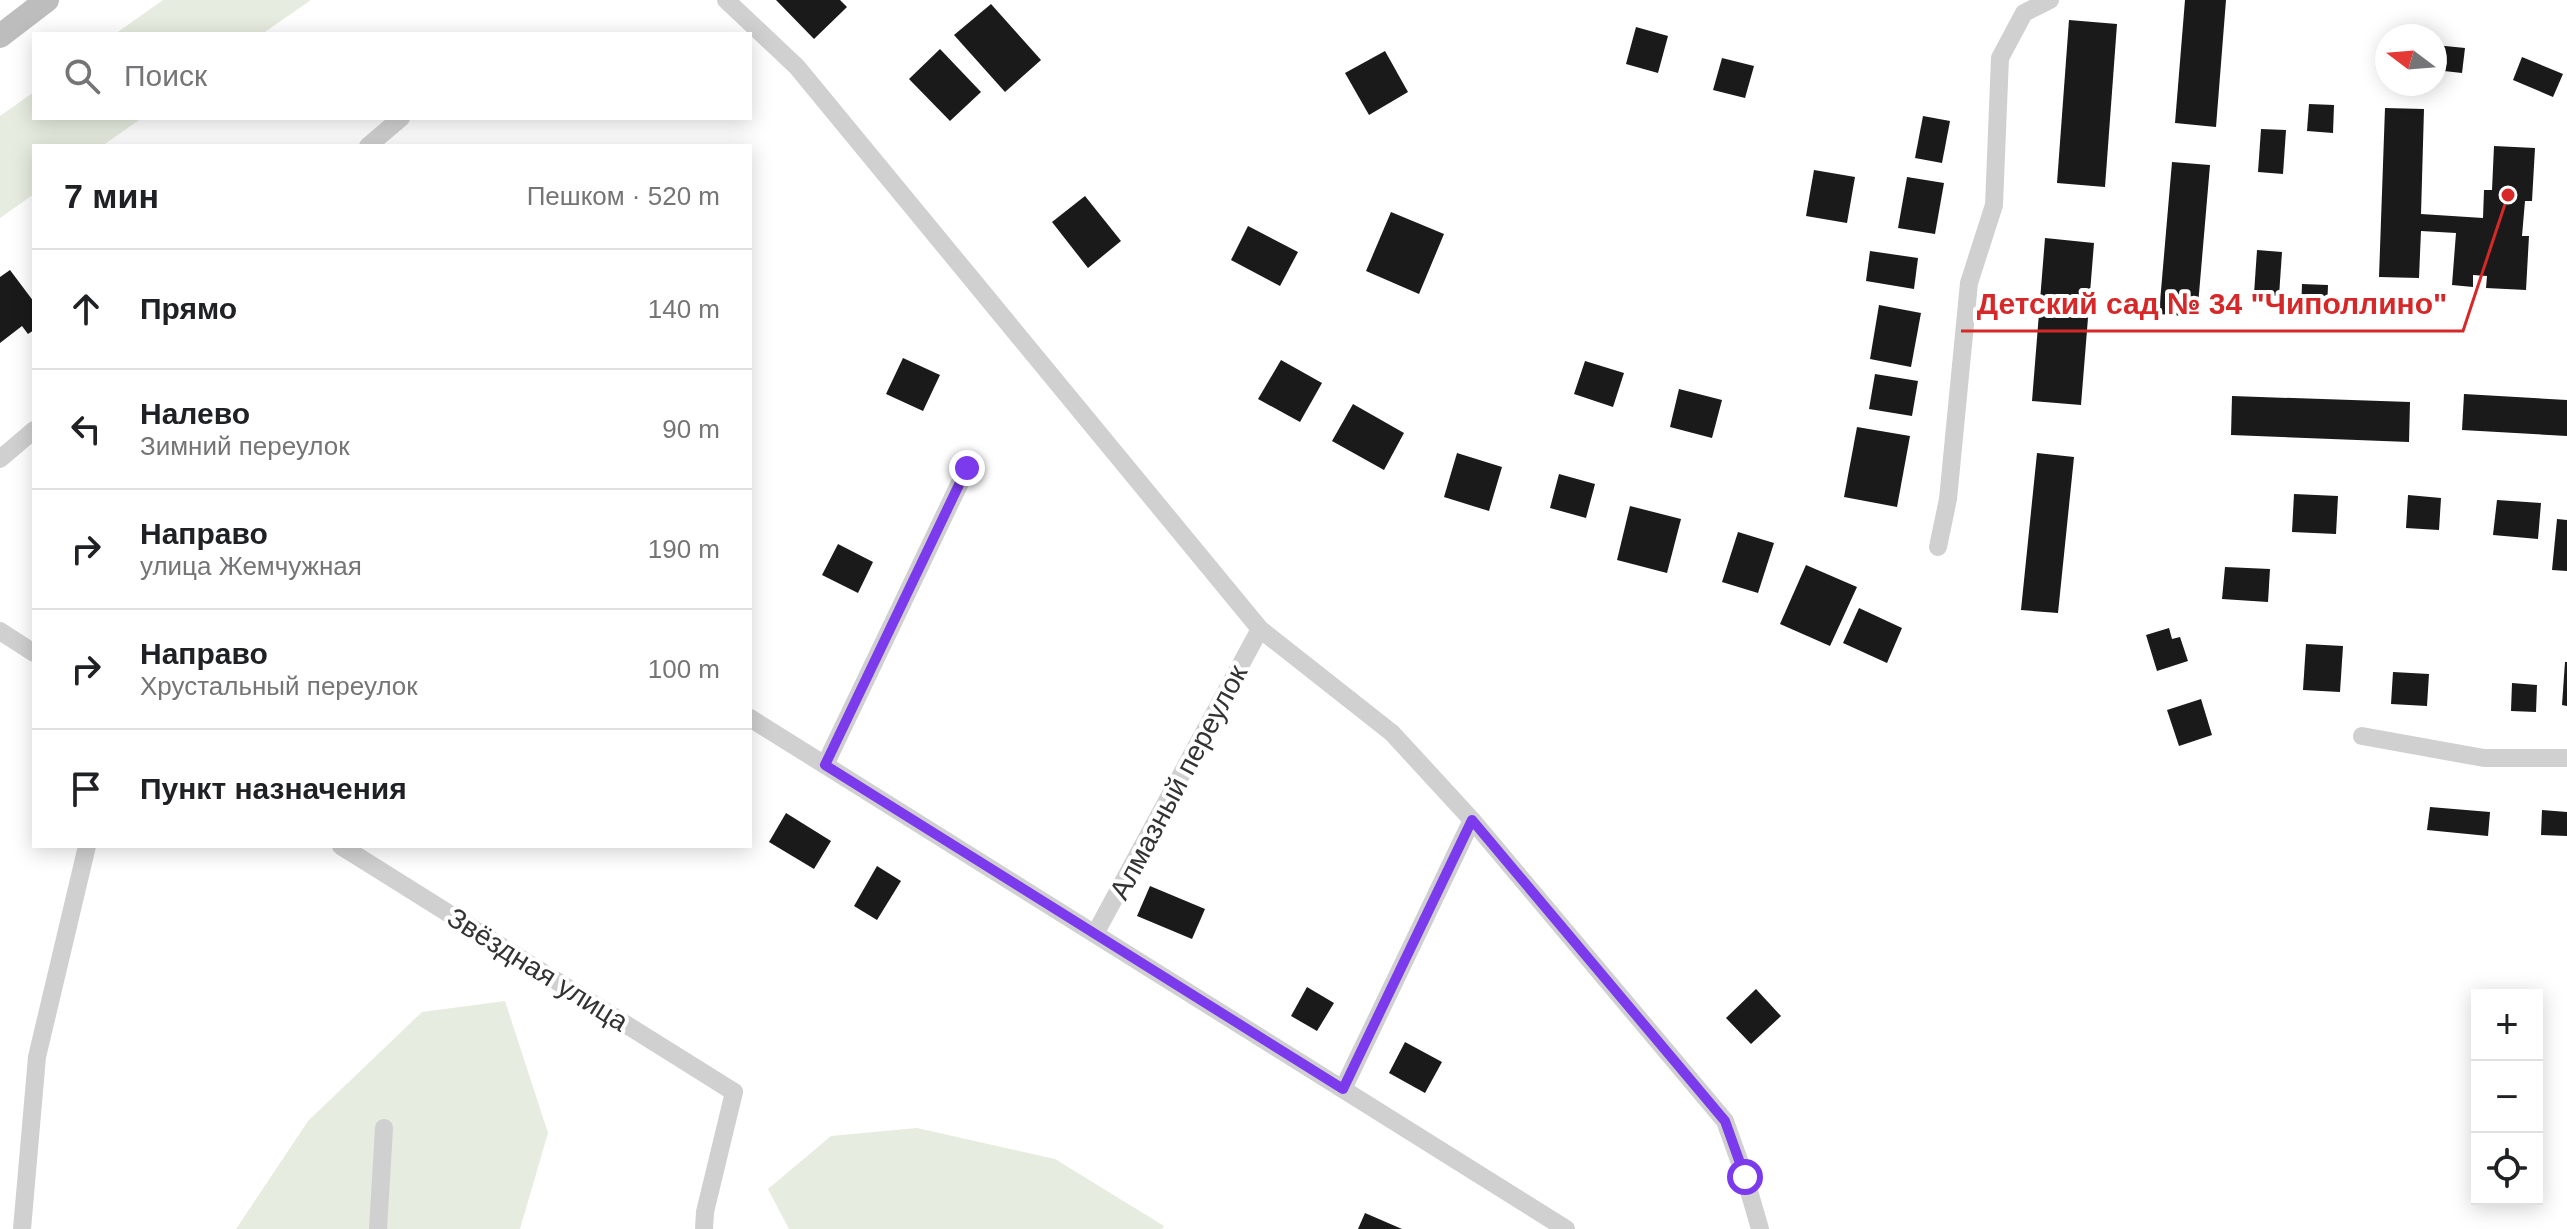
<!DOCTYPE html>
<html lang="ru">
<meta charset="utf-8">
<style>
:root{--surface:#fff;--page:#f6f6f6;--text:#202124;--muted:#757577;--line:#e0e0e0}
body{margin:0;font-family:Helvetica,sans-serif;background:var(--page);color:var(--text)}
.controls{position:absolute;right:24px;bottom:24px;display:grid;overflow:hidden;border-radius:0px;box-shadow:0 4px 20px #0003}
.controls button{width:72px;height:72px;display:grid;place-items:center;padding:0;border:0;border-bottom:2px solid var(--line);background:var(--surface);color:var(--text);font:40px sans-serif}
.compass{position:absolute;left:2375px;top:24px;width:72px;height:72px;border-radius:50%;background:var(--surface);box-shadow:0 4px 20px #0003;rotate:286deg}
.stop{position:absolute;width:24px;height:24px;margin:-18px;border:6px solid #7c3aed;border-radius:50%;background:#fff}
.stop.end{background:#7c3aed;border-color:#fff;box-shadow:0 2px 8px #0008}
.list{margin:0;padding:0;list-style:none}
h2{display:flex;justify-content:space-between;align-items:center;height:104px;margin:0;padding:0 32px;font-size:34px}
h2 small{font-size:26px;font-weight:400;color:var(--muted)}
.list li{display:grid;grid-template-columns:52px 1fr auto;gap:24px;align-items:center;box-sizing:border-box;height:120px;padding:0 32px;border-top:2px solid var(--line)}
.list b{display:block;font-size:30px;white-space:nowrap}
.list p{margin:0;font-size:26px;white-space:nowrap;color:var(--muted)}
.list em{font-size:26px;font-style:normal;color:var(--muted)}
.icon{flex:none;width:44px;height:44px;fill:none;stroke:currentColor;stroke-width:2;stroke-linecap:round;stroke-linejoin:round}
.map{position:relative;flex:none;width:2567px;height:1229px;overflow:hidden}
.search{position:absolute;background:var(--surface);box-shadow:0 4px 20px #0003;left:32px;top:32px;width:720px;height:88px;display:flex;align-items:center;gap:20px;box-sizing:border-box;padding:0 28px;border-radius:0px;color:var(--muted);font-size:30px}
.panel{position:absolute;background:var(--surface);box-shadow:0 4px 20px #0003;left:32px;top:144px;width:720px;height:704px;border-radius:0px}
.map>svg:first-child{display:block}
.green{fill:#e6ecdf}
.building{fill:#1a1a1a}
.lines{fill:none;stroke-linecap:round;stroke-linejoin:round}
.street{stroke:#d0d0d0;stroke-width:18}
.secondary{stroke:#bdbdbd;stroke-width:24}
.route{stroke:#7c3aed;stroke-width:10}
.labels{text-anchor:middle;stroke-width:8;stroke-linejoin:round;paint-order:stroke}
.street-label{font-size:28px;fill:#333;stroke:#fff}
.leader{fill:none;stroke:#d62828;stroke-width:3}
.callout-dot{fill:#d62828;stroke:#fff;stroke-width:3}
.callout-label{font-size:30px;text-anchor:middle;font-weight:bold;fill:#d62828;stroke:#fff;stroke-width:8;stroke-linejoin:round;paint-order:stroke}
</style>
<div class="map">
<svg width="2567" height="1229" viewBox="0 0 2567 1229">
<rect width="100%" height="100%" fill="#fff"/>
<!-- green -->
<g class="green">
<path d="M 163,0 L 311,0 L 262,34 L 115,34 Z"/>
<path d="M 34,92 L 34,118 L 142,118 L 102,146 L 34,146 L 34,194 L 0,218 L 0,116 Z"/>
<path d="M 505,1001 L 548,1133 L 520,1229 L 236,1229 L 308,1121 L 422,1012 Z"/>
<path d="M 917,1128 L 1055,1159 L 1164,1226 L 1162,1229 L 789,1229 L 768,1189 L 831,1136 Z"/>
</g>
<!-- building -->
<g class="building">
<path d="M 776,0 L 840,0 L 847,7 L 814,39 Z"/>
<path d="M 2185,0 L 2226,0 L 2216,127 L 2175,123 Z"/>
<path d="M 991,4 L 1041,60 L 1005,92 L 954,35 Z"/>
<path d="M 2069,20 L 2117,24 L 2105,187 L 2057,183 Z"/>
<path d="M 1636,27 L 1668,36 L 1658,73 L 1626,64 Z"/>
<path d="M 2435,45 L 2465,48 L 2462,73 L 2435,70 Z"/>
<path d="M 940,49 L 981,92 L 950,121 L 909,79 Z"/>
<path d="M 1385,51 L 1408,92 L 1369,115 L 1345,73 Z"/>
<path d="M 2522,57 L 2563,74 L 2553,97 L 2513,80 Z"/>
<path d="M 1722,58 L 1754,66 L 1745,98 L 1713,90 Z"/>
<path d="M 2309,104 L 2334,105 L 2333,133 L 2307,131 Z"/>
<path d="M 2385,108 L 2424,109 L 2421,214 L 2483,218 L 2484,190 L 2492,190 L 2494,146 L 2535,148 L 2532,201 L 2525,201 L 2522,236 L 2529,236 L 2526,290 L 2486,288 L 2487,276 L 2473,275 L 2473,287 L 2452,285 L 2456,233 L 2421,231 L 2419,278 L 2379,277 Z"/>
<path d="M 1923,116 L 1950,121 L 1942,163 L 1915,158 Z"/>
<path d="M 2261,129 L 2286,130 L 2283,174 L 2258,172 Z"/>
<path d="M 2172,162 L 2210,165 L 2197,317 L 2159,314 Z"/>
<path d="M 1814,170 L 1855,177 L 1847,223 L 1806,216 Z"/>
<path d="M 1907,177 L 1944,183 L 1935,234 L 1898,228 Z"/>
<path d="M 1085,196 L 1121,241 L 1088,268 L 1052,222 Z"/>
<path d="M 1391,212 L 1444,234 L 1419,294 L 1366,271 Z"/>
<path d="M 1248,226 L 1298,252 L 1280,286 L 1231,260 Z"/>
<path d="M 2045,238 L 2094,243 L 2081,405 L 2032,401 Z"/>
<path d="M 2257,250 L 2282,252 L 2279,296 L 2254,294 Z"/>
<path d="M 1870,251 L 1918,258 L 1914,289 L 1866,281 Z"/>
<path d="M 10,270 L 34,302 L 34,330 L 28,334 L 22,326 L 0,343 L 0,277 Z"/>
<path d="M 2302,284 L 2328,285 L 2327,312 L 2301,311 Z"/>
<path d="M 1879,305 L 1921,313 L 1911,367 L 1870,359 Z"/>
<path d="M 903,358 L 940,375 L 923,411 L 886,394 Z"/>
<path d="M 1281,360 L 1322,383 L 1300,422 L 1258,399 Z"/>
<path d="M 1585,361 L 1624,373 L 1613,407 L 1574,394 Z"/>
<path d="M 1875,374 L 1918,381 L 1912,416 L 1869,409 Z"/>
<path d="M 1679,389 L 1722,400 L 1712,438 L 1670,427 Z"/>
<path d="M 2464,394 L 2567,400 L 2567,436 L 2462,430 Z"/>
<path d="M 2232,396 L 2410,402 L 2409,442 L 2231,435 Z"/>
<path d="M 1353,404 L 1404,433 L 1384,470 L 1332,441 Z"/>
<path d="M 1857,427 L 1910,436 L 1897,507 L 1844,497 Z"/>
<path d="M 1457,453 L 1502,467 L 1489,511 L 1444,497 Z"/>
<path d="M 2037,453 L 2074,457 L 2058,613 L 2021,610 Z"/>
<path d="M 1559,474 L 1595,484 L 1586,518 L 1550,508 Z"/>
<path d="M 2294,494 L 2338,496 L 2336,534 L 2292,532 Z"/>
<path d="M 2408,495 L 2441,498 L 2439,530 L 2406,528 Z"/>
<path d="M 2497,500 L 2541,503 L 2538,539 L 2493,535 Z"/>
<path d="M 1630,506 L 1681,519 L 1667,573 L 1617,560 Z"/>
<path d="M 2557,519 L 2567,520 L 2567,571 L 2552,570 Z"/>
<path d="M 1738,532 L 1774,543 L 1758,593 L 1722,582 Z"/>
<path d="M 838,544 L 873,562 L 858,593 L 822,575 Z"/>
<path d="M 1806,565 L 1857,587 L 1830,646 L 1780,624 Z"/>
<path d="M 2225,567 L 2270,569 L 2268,602 L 2222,599 Z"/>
<path d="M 1859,608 L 1902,628 L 1887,663 L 1843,643 Z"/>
<path d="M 2169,628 L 2172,639 L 2180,637 L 2188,661 L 2157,671 L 2146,635 Z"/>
<path d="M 2306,644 L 2343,646 L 2340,692 L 2303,690 Z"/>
<path d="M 2565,662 L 2567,662 L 2567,706 L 2562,705 Z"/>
<path d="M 2393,672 L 2429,674 L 2427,706 L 2391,704 Z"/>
<path d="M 2512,683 L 2537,685 L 2536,712 L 2511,711 Z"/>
<path d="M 2201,699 L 2212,735 L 2179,746 L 2167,710 Z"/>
<path d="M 2430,807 L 2490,812 L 2488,836 L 2427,830 Z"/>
<path d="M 2542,810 L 2567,812 L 2567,836 L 2541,835 Z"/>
<path d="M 786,813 L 831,841 L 814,869 L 769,842 Z"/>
<path d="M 877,866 L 901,881 L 877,920 L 854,906 Z"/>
<path d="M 1150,886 L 1205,909 L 1192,939 L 1137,916 Z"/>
<path d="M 1307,987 L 1334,1003 L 1317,1031 L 1291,1016 Z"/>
<path d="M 1756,989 L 1781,1016 L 1751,1044 L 1726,1018 Z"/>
<path d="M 1405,1042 L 1442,1062 L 1425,1093 L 1389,1073 Z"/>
<path d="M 1365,1213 L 1402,1229 L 1358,1229 Z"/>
</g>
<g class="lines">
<!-- street -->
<g class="street">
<path d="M 726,0 L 797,67 L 1260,629 L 1392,733 L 1472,820 L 1725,1121 L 1745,1177 L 1760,1229"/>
<path d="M 368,146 L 401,118"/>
<path d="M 0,459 L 34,430"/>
<path d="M 1938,547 L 1948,499 L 1969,283 L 1994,205 L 2000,58 L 2024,13 L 2050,0"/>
<path d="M 0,631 L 34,653"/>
<path d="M 750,718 L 1566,1229"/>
<path d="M 2362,736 L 2484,758 L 2567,758"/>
<path d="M 825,765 L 967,468"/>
<path d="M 341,846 L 734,1092 L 705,1212 L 704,1229"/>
<path d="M 1095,934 L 1260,629"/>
<path d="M 1343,1089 L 1472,820"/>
<path d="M 22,1229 L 37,1057 L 87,846"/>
<path d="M 378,1229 L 384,1128"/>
</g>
<!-- secondary -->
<path class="secondary" d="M 0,36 L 47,0"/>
</g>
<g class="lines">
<!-- route -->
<path class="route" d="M 967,468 L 825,765 L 1343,1089 L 1472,820 L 1725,1121 L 1745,1177"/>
</g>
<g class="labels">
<!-- street labels -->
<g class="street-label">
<text transform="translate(1178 782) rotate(-62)" y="10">Алмазный переулок</text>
<text transform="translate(538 969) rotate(32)" y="10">Звёздная улица</text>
</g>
</g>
<!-- callouts -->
<path class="leader" d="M2508 195L2463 331H1961"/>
<circle class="callout-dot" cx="2508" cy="195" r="8"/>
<g class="callout-label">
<text x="2212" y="314">Детский сад № 34 "Чиполлино"</text>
</g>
</svg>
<div class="controls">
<button>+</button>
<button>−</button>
<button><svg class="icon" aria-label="locate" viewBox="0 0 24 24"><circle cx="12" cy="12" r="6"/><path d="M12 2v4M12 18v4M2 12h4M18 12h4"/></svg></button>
</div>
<svg class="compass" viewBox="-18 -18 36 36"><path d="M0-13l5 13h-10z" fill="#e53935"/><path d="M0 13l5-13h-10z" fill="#757577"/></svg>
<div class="stop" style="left:1745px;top:1177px"></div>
<div class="stop end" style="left:967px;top:468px"></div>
<div class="search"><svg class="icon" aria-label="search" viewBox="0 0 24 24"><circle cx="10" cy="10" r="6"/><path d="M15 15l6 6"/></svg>Поиск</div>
<section class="panel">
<h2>7 мин<small>Пешком · 520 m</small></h2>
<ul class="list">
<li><svg class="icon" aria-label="ahead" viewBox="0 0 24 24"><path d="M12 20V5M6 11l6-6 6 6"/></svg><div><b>Прямо</b></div><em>140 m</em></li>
<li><svg class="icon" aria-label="left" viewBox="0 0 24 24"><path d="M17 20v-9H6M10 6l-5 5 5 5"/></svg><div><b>Налево</b><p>Зимний переулок</p></div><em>90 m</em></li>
<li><svg class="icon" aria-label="right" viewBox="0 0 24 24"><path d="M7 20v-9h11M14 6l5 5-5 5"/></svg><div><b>Направо</b><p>улица Жемчужная</p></div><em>190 m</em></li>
<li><svg class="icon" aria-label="right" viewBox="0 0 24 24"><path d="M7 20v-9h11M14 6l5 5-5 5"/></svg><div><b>Направо</b><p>Хрустальный переулок</p></div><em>100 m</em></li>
<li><svg class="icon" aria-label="arrive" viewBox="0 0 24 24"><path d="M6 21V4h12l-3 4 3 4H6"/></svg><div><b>Пункт назначения</b></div></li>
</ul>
</section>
</div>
